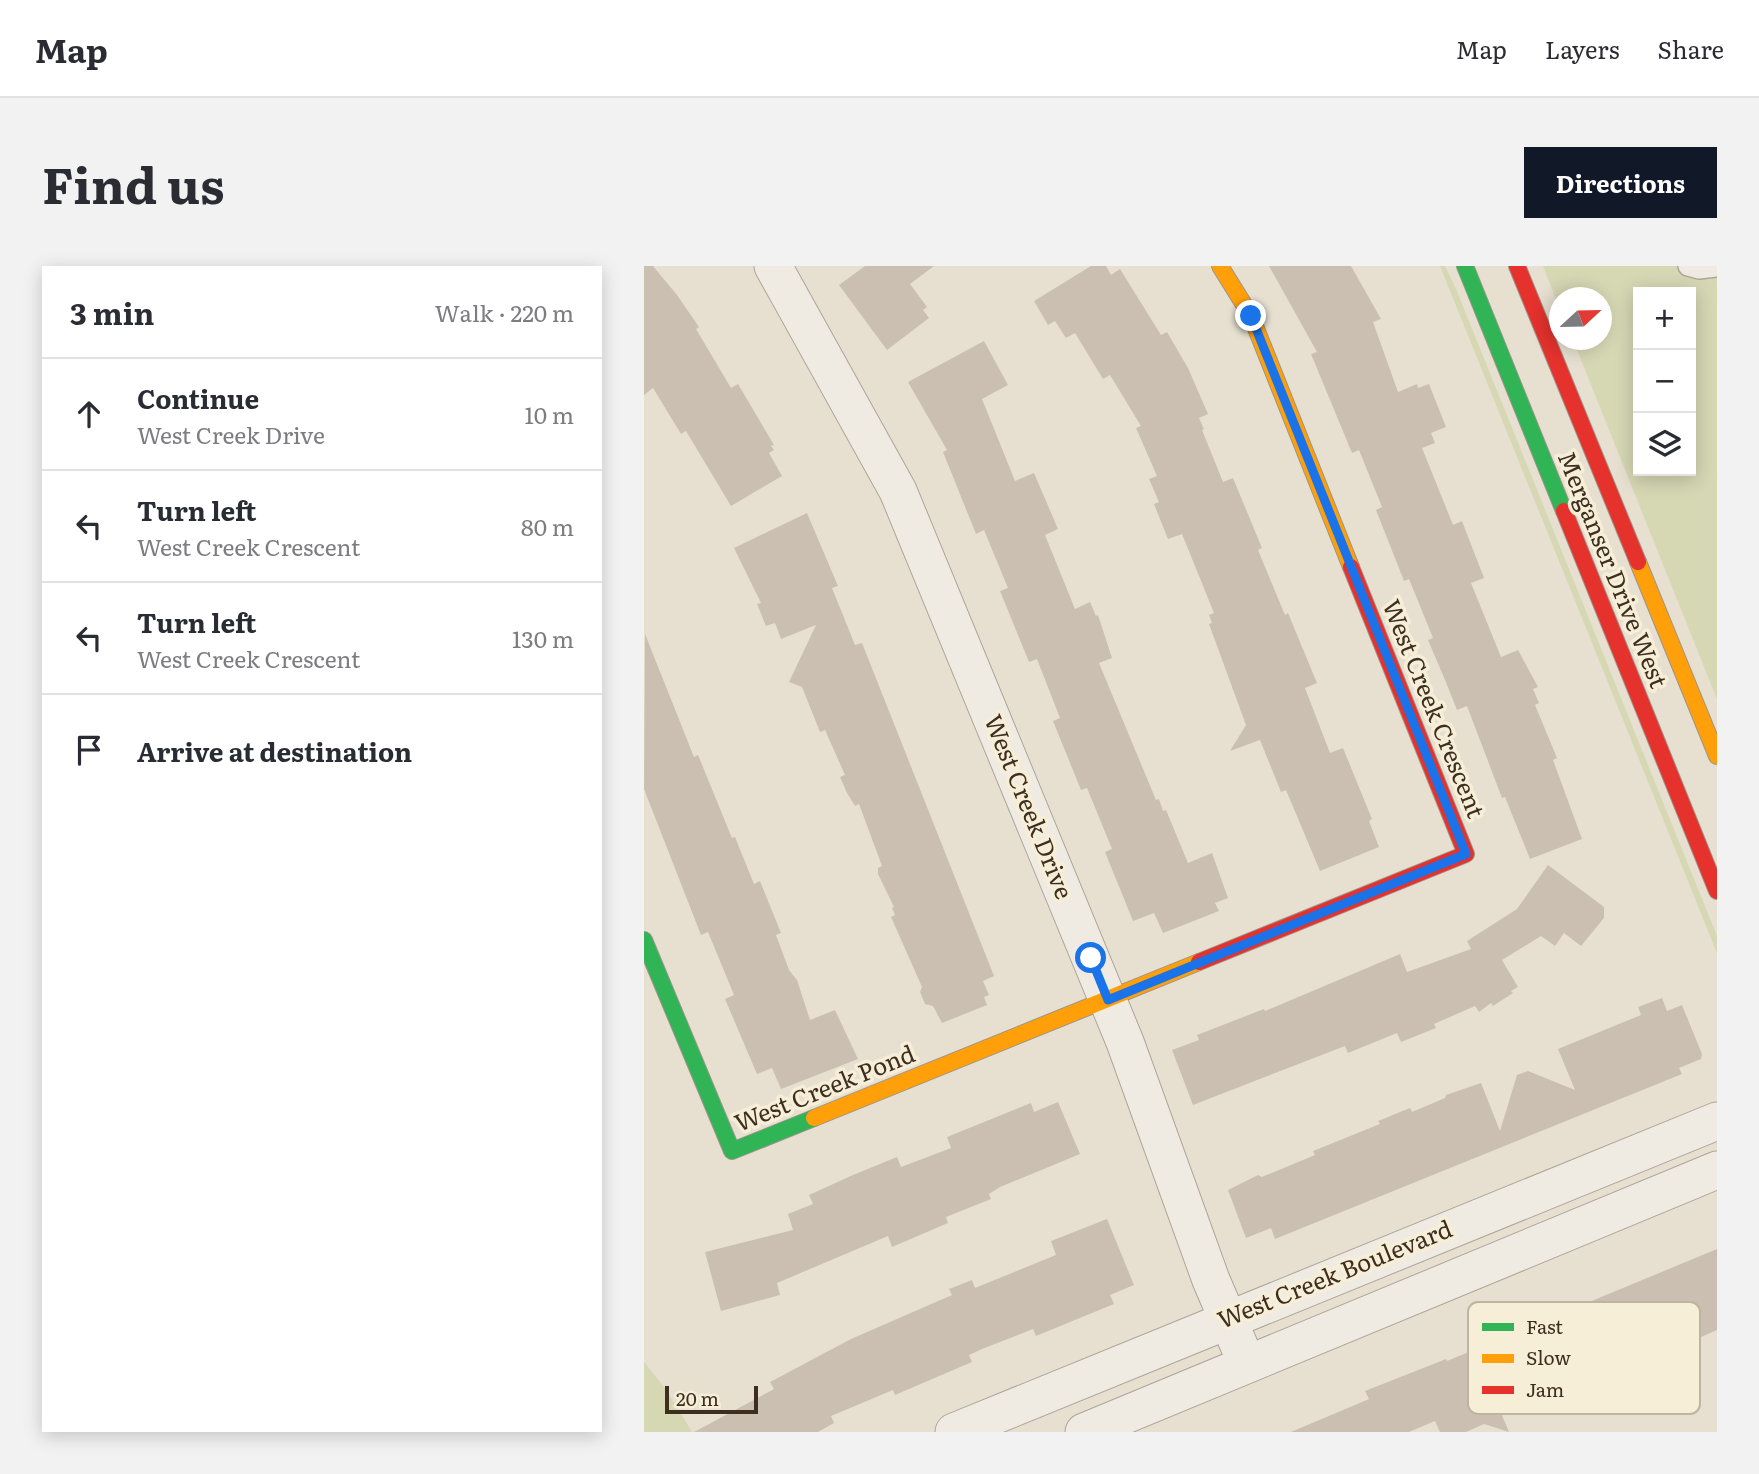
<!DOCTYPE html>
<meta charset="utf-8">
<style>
:root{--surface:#fff;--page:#f2f2f3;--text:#2b2b33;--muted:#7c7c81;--line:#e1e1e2;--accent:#111827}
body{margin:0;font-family:Literata,serif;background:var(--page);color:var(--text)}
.controls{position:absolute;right:21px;top:21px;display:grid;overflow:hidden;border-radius:0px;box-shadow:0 4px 18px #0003}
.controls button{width:63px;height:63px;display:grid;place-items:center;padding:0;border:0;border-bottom:2px solid var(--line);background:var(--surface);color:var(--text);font:35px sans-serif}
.compass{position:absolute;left:905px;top:21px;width:63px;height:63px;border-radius:50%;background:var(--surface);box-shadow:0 4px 18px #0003;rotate:68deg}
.scale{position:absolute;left:21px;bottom:18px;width:93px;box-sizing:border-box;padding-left:7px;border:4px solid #3d2e20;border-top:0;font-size:19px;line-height:24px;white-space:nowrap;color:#3d2e20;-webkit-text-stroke:5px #f7eed8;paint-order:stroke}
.stop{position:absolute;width:21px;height:21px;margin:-16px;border:5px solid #1a73e8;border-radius:50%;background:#fff}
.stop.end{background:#1a73e8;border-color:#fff;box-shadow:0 2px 7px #0008}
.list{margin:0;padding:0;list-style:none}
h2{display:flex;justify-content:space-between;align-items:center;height:91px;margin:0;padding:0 28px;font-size:30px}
h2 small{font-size:23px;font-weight:400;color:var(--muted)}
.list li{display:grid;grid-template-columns:46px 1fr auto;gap:21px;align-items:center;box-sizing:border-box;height:112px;padding:0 28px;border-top:2px solid var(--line)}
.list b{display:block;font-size:26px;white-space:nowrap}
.list p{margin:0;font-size:23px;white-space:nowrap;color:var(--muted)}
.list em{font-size:23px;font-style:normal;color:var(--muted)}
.icon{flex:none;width:38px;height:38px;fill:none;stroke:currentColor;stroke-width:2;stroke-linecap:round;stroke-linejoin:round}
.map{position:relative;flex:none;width:1073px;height:1166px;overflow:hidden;border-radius:0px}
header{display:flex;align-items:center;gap:42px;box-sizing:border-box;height:98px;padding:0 35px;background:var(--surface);border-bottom:2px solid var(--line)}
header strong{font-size:33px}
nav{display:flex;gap:38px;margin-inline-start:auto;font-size:24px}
.intro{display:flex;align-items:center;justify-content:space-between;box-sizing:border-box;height:168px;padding:0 42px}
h1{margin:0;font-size:49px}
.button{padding:18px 32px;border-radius:0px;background:var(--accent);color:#fff;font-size:24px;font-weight:700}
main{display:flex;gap:42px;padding:0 42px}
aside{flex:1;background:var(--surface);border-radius:0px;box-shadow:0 4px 18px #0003}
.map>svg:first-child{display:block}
.green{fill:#d6d7b3;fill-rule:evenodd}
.building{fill:#cbbfb2}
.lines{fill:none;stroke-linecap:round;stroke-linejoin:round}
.lane-casing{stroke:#ada599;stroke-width:22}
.street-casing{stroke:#ada599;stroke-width:39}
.fast-casing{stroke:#9c958a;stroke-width:18}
.slow-casing{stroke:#9c958a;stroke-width:18}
.jam-casing{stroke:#9c958a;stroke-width:18}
.lane{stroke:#efebe3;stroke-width:19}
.street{stroke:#efebe3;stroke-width:37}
.fast{stroke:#30b455;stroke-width:16}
.slow{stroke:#ff9f0a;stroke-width:16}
.jam{stroke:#e5322d;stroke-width:16}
.route{stroke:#1a73e8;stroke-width:9}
.labels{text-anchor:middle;stroke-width:7;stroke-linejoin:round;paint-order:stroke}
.street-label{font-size:24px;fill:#3d2e20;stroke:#f7eed8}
.key{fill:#f7eed8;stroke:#bfb4a1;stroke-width:2}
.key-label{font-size:19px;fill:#3d2e20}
</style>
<header>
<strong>Map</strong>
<nav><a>Map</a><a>Layers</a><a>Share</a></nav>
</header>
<div class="intro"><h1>Find us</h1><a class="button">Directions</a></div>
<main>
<aside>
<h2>3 min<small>Walk · 220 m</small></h2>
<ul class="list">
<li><svg class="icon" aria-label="ahead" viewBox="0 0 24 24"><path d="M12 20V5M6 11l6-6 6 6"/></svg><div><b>Continue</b><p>West Creek Drive</p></div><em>10 m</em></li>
<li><svg class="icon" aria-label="left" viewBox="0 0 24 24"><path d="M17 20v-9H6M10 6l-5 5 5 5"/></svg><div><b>Turn left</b><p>West Creek Crescent</p></div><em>80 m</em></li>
<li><svg class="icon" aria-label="left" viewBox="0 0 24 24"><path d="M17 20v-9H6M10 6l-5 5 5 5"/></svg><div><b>Turn left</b><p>West Creek Crescent</p></div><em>130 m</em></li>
<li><svg class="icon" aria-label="arrive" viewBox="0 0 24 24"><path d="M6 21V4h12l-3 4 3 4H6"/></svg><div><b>Arrive at destination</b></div></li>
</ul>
</aside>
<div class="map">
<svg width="1073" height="1166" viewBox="0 0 1073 1166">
<rect width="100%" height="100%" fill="#e7e0d1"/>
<!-- green -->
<g class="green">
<path d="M 796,0 L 801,0 L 812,23 L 1073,670 L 1073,687 Z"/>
<path d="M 899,0 L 1073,0 L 1073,433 L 929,74 L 958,74 L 958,32 L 916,32 L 915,41 ZM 994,26 L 1047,26 L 1047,205 L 994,205 Z"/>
<path d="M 0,1096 L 21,1122 L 48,1166 L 0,1166 Z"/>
</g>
<!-- building -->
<g class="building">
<path d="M 0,0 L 9,0 L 33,29 L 55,61 L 52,63 L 87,122 L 94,118 L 130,179 L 127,180 L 130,184 L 125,187 L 138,210 L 87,240 L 42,165 L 37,168 L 9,122 L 0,129 Z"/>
<path d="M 221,0 L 290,0 L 266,18 L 283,41 L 279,44 L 285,52 L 243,84 L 195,19 Z"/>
<path d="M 447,0 L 462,0 L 467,9 L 476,3 L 517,69 L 523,66 L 544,102 L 564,148 L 555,152 L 560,163 L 558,164 L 579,216 L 589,212 L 618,282 L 614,284 L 641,349 L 644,347 L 673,417 L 661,422 L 686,487 L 699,482 L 728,553 L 725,555 L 735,581 L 676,605 L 642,524 L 637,526 L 616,474 L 586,485 L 602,459 L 565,358 L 568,357 L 565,349 L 570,347 L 538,268 L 524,273 L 510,238 L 515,236 L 505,213 L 513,210 L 492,162 L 497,160 L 466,109 L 459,113 L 431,67 L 422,72 L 411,55 L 404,59 L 390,35 Z"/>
<path d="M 625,0 L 707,0 L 737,53 L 729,56 L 754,126 L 773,118 L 774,122 L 785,118 L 802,161 L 787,167 L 791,177 L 778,182 L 809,259 L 818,255 L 840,312 L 827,317 L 857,391 L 874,384 L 894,421 L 889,423 L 895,437 L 891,439 L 913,492 L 909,494 L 938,573 L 886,593 L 861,531 L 858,532 L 823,440 L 813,444 L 801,414 L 784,374 L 789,372 L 765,313 L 760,315 L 732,244 L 738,241 L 715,184 L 708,187 L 667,88 L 673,86 Z"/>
<path d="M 340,75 L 364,119 L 338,133 L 371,215 L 390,207 L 414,263 L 401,269 L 431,343 L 446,336 L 452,350 L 454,349 L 468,392 L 455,397 L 512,534 L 515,533 L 519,545 L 522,544 L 544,597 L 568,587 L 584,632 L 571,637 L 575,645 L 519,667 L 510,647 L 489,655 L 461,586 L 468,583 L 443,522 L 437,524 L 409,455 L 416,452 L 393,393 L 385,396 L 356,325 L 364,322 L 340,264 L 332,268 L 299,186 L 303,184 L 264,116 Z"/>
<path d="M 163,247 L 194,320 L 188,322 L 211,379 L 218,377 L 350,710 L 339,715 L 345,729 L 340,731 L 343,739 L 298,757 L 289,740 L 281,738 L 276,726 L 278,721 L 247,651 L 251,649 L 248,642 L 250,641 L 234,608 L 234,602 L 238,600 L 215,538 L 211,540 L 203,527 L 196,511 L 201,509 L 181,464 L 176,466 L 158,421 L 145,416 L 172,359 L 137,373 L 131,357 L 122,360 L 113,338 L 117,337 L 90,282 Z"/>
<path d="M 1,368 L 50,491 L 54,489 L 88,572 L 91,571 L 110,618 L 116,615 L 137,667 L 132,669 L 145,704 L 153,714 L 166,754 L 191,744 L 214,793 L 137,823 L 128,802 L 113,808 L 81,733 L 90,729 L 64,666 L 57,669 L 0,523 Z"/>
<path d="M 904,599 L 960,641 L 960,652 L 937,680 L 920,667 L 911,680 L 897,670 L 858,694 L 874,721 L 867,725 L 869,727 L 849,740 L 847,737 L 835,746 L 831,740 L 790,758 L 792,762 L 757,776 L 753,767 L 704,787 L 701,780 L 549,839 L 528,784 L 555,774 L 553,769 L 620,743 L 621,745 L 756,688 L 763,706 L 827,683 L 823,675 L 873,643 Z"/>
<path d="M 1018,732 L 1023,745 L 1038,739 L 1058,788 L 1057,793 L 1035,802 L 1038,808 L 631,973 L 627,962 L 602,972 L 584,924 L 614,909 L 618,911 L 671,889 L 669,885 L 736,858 L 734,855 L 766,842 L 768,846 L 801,832 L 802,829 L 837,817 L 856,865 L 873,809 L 884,805 L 931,824 L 914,783 L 997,749 L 994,741 Z"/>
<path d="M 414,836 L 436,888 L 356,921 L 345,928 L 347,933 L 302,951 L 304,957 L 248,981 L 244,970 L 133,1017 L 136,1029 L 77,1045 L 61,986 L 149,964 L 144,948 L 169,938 L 165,929 L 209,909 L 253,891 L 257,901 L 307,882 L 303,871 L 387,837 L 390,846 Z"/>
<path d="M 463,953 L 490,1019 L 466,1029 L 470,1038 L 392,1070 L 389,1063 L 338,1083 L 325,1089 L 328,1096 L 251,1129 L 249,1124 L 187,1150 L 190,1157 L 174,1166 L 50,1166 L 130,1123 L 126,1116 L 207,1073 L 308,1029 L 305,1023 L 328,1014 L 331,1022 L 412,989 L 407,975 Z"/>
<path d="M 1073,983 L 1073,1064 L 1032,1082 L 1022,1080 L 1016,1065 L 963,1089 L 961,1087 L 912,1107 L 917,1117 L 899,1124 L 901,1130 L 857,1147 L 865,1166 L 840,1158 L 822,1166 L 796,1166 L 791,1155 L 765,1166 L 647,1166 L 725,1133 L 721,1125 L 802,1093 L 803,1095 Z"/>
</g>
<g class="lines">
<defs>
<path id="lane" d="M 1044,0 L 1055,3 L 1073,1"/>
<g id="street">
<path d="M 129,0 L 254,225 L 481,776 L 567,1014 L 603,1098"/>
<path d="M 310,1166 L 1073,855"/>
<path d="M 440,1166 L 1073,904"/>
</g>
<g id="fast">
<path d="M 821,0 L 920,245"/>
<path d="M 0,674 L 88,885 L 170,852"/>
</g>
<g id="slow">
<path d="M 576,0 L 607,50 L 707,301"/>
<path d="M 994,296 L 1073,490"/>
<path d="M 170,852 L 555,696"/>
</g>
<g id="jam">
<path d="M 873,0 L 994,296"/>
<path d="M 920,245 L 1073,625"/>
<path d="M 555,696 L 822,588 L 707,301"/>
</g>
</defs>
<!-- lane casing -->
<use href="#lane" class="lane-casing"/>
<!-- street casing -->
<use href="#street" class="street-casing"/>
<!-- fast casing -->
<use href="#fast" class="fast-casing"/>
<!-- slow casing -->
<use href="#slow" class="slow-casing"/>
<!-- jam casing -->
<use href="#jam" class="jam-casing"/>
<!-- lane -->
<use href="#lane" class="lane"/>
<!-- street -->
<use href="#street" class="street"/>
<!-- fast -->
<use href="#fast" class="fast"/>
<!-- slow -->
<use href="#slow" class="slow"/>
<!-- jam -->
<use href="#jam" class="jam"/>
</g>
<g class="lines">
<!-- route -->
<path class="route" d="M 447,692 L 464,734 L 822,588 L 607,50"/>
</g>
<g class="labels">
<!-- street labels -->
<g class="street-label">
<text transform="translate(968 304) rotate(68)" y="8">Merganser Drive West</text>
<text transform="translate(789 443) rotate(68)" y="8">West Creek Crescent</text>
<text transform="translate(384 541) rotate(68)" y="8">West Creek Drive</text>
<text transform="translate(181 823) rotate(-22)" y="8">West Creek Pond</text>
<text transform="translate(691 1009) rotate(-22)" y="8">West Creek Boulevard</text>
</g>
</g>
<!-- legend -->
<rect x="824" y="1036" width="232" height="112" rx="10" class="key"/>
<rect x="838" y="1057" width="32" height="8" fill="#30b455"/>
<rect x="838" y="1088" width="32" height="9" fill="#ff9f0a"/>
<rect x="838" y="1120" width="32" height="8" fill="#e5322d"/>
<g class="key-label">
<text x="882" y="1068">Fast</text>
<text x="882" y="1099">Slow</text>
<text x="882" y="1131">Jam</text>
</g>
</svg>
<div class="controls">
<button>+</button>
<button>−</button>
<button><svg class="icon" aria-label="layers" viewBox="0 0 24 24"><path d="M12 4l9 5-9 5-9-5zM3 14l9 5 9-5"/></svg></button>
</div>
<svg class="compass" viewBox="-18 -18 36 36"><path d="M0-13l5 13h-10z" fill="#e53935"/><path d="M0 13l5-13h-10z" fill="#7c7c81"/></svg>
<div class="scale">20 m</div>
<div class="stop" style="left:447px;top:692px"></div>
<div class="stop end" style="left:607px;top:50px"></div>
</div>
</main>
